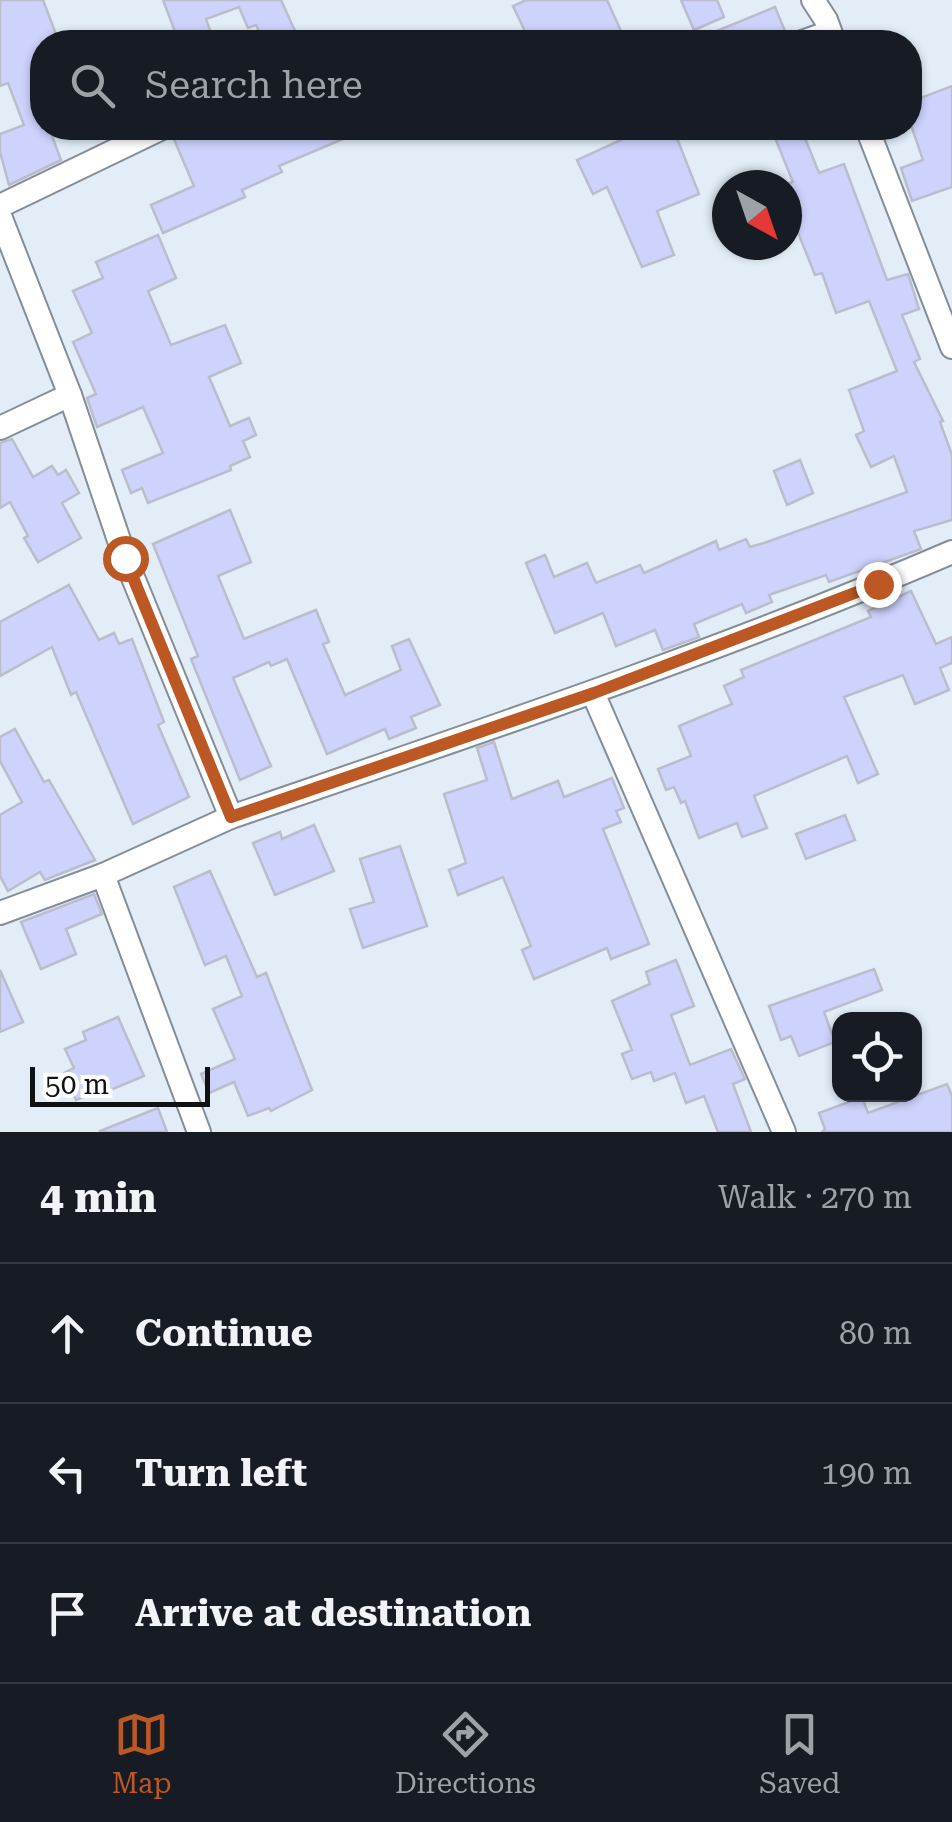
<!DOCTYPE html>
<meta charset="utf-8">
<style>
:root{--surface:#171b24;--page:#242831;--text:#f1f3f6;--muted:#9ea1a6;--line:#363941;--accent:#bc5824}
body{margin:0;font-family:"Roboto Serif",serif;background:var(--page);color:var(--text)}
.controls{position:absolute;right:30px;bottom:30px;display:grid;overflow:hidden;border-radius:20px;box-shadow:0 2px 8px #0004}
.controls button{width:90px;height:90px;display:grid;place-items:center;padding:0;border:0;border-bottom:2px solid var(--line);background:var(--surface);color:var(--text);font:50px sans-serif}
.compass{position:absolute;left:712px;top:170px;width:90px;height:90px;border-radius:50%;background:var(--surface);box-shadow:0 2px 8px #0004;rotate:140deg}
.scale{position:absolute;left:30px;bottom:25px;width:180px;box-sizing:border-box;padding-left:10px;border:5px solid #0e1215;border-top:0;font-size:28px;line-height:35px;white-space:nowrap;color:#0e1215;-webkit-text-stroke:8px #fff;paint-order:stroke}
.stop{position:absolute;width:30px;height:30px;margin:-22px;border:8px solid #bc5824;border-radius:50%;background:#fff}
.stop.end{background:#bc5824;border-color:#fff;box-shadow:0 2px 10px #0008}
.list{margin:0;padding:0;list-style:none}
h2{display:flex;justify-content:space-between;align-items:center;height:130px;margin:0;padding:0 40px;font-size:42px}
h2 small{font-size:32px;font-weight:400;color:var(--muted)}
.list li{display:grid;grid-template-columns:65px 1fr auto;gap:30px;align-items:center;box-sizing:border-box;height:140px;padding:0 40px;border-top:2px solid var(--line)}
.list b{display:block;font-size:38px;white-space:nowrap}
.list em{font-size:32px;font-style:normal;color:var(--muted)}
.icon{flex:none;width:55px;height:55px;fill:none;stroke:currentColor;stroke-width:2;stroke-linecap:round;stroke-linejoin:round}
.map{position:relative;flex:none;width:952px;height:1132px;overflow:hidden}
.search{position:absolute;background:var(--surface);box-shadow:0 2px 8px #0004;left:30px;right:30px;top:30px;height:110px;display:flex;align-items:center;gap:25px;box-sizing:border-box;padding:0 35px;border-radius:40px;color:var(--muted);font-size:38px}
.sheet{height:550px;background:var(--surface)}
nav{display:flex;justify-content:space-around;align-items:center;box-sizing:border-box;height:140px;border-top:2px solid var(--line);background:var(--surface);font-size:28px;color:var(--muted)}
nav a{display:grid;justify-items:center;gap:5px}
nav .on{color:var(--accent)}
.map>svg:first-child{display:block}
.building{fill:#ced3fd;stroke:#bcbdcb;stroke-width:2.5}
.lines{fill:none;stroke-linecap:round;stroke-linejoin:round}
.minor-casing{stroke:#848e98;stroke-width:26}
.minor{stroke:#fff;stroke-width:22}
.route{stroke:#bc5824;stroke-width:12}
</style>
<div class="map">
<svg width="952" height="1132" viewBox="0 0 952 1132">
<rect width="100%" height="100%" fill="#e2edf8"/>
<!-- building -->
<g class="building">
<path d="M 0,0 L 43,0 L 59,42 L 42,42 L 42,128 L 49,128 L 61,160 L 9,185 L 0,152 L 0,134 L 24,125 L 8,83 L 0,86 Z"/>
<path d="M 163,0 L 281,0 L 300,42 L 264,42 L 256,25 L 248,28 L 239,7 L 206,19 L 214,42 L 179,42 Z"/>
<path d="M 526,0 L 607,0 L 626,42 L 530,42 L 513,6 Z"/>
<path d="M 681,0 L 717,0 L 724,17 L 694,30 Z"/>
<path d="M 775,7 L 785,31 L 755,42 L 690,42 Z"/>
<path d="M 952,86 L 952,187 L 912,201 L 901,168 L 923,160 L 910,122 L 910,102 Z"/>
<path d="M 177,128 L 369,128 L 279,166 L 282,172 L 242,190 L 245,197 L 163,233 L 151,205 L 194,186 L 173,137 Z"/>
<path d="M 634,128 L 673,128 L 699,194 L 657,211 L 674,255 L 642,267 L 607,187 L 593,194 L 577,160 L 636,133 Z"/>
<path d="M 771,128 L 801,128 L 819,173 L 844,164 L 887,280 L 908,274 L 919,309 L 902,315 L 920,359 L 914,362 L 943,421 L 940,422 L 952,455 L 952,520 L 914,531 L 921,549 L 829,582 L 826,575 L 769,595 L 772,602 L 746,613 L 742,604 L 694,624 L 699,637 L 663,650 L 655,630 L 616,646 L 603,613 L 555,633 L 526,563 L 545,555 L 554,577 L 587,563 L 596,583 L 640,565 L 644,573 L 716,541 L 719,550 L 746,539 L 750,547 L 764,543 L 907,492 L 894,456 L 871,467 L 856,435 L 864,431 L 849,390 L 897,371 L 869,301 L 836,313 L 822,273 L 815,275 L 787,205 L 787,184 L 793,182 Z"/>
<path d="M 158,235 L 176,278 L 148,291 L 171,345 L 225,325 L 241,363 L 209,377 L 230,426 L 249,418 L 256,435 L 243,441 L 250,457 L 230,466 L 231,470 L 148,503 L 142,488 L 131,493 L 122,470 L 163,453 L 143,407 L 97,427 L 87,398 L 96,394 L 73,342 L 92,333 L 73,291 L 103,278 L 96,262 Z"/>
<path d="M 12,439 L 33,477 L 52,466 L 58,475 L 66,470 L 79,493 L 62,503 L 81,538 L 38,562 L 24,538 L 28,536 L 10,502 L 0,508 L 0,443 Z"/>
<path d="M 800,460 L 813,493 L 787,505 L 774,471 Z"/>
<path d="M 230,510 L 251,562 L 218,576 L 244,639 L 316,610 L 329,642 L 323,644 L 345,695 L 401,670 L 392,646 L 409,639 L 440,705 L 411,717 L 416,728 L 389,739 L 385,729 L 327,754 L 287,659 L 271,666 L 269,662 L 233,678 L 271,766 L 240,780 L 191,659 L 198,656 L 153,544 Z"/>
<path d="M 69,585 L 99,640 L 114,633 L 119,644 L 132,639 L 164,722 L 158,725 L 189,797 L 133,824 L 76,692 L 71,695 L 52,647 L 0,676 L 0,622 Z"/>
<path d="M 911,591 L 936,644 L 952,637 L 952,663 L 940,668 L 949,690 L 915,704 L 903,675 L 844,697 L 878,774 L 858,783 L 847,756 L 754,796 L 767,828 L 742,837 L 737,823 L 699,838 L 685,801 L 681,803 L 674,787 L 666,790 L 658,769 L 691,756 L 679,726 L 732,704 L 724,686 L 744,677 L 741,670 L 871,617 L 868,611 Z"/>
<path d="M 15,729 L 44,782 L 49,780 L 95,860 L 45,880 L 40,872 L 8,891 L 0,876 L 0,815 L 22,802 L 0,761 L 0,737 Z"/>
<path d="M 494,742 L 512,799 L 558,781 L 564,797 L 612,778 L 624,808 L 616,811 L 621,822 L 603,829 L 649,944 L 611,959 L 607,948 L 534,979 L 522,950 L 531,946 L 503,877 L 458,895 L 449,870 L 466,863 L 444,794 L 487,780 L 477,748 Z"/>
<path d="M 845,815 L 855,840 L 806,859 L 796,834 Z"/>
<path d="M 314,825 L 334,871 L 275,895 L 253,843 L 280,832 L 282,839 Z"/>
<path d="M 400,846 L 427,926 L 363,948 L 350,909 L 374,902 L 360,859 Z"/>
<path d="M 210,871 L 257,977 L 266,973 L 312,1090 L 271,1111 L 269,1108 L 248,1116 L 234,1082 L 209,1093 L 201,1074 L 235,1059 L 213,1009 L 242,996 L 226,956 L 205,965 L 174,887 Z"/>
<path d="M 94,894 L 102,914 L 66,929 L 76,954 L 41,969 L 21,922 Z"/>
<path d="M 676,960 L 694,1006 L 671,1015 L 690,1065 L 731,1049 L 745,1079 L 733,1084 L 751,1132 L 718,1132 L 704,1096 L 686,1103 L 675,1073 L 654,1081 L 651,1072 L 632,1079 L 622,1054 L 632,1050 L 612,1001 L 650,984 L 646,972 Z"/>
<path d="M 874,969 L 882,990 L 824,1012 L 835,1042 L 799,1056 L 791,1036 L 781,1040 L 769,1006 Z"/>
<path d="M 0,970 L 23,1022 L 0,1032 Z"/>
<path d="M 118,1017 L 144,1076 L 108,1091 L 106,1087 L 76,1100 L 64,1073 L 74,1068 L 65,1049 L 86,1040 L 83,1032 Z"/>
<path d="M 947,1084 L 952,1096 L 952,1132 L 822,1132 L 825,1129 L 819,1113 L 862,1097 L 868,1113 Z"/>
<path d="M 158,1108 L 167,1132 L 101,1132 L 100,1131 Z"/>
</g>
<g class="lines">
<defs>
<g id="minor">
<path d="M 813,0 L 826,20 L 834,42"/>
<path d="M 802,42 L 830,32"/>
<path d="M 867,128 L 952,347"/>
<path d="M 0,206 L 162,128"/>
<path d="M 0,216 L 70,395 L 125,558 L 231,817 L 103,875 L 199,1132"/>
<path d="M 0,428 L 70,395"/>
<path d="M 593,693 L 784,1132"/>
<path d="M 231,817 C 473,734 717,653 952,552"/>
<path d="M 0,913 L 103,875"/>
</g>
</defs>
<!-- minor casing -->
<use href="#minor" class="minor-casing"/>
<!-- minor -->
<use href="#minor" class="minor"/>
</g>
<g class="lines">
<!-- route -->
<path class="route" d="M 125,558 L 231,817 L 594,693 L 878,584"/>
</g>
</svg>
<div class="controls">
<button><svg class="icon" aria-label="locate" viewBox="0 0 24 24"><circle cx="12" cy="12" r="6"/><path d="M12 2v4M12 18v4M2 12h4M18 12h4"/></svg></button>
</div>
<svg class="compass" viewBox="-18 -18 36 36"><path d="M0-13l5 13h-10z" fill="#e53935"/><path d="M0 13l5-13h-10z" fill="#9ea1a6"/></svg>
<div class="scale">50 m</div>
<div class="stop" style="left:125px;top:558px"></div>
<div class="stop end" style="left:878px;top:584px"></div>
<div class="search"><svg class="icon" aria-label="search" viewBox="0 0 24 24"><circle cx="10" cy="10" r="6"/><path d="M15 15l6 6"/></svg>Search here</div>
</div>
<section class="sheet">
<h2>4 min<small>Walk · 270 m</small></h2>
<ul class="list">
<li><svg class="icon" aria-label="ahead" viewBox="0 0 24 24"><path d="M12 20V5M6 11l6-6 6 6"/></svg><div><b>Continue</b></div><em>80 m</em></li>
<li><svg class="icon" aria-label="left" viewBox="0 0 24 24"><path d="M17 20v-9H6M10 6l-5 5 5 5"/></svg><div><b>Turn left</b></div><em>190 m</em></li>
<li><svg class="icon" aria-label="arrive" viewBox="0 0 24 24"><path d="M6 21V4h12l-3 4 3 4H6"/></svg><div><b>Arrive at destination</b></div></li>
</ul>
</section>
<nav>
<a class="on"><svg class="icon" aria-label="map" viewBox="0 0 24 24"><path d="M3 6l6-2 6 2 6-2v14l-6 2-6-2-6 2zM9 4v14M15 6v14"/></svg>Map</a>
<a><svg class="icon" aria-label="directions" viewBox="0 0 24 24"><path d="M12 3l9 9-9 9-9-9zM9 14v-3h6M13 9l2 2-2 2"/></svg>Directions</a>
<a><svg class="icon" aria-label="saved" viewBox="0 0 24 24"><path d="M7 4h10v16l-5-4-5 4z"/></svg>Saved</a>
</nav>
